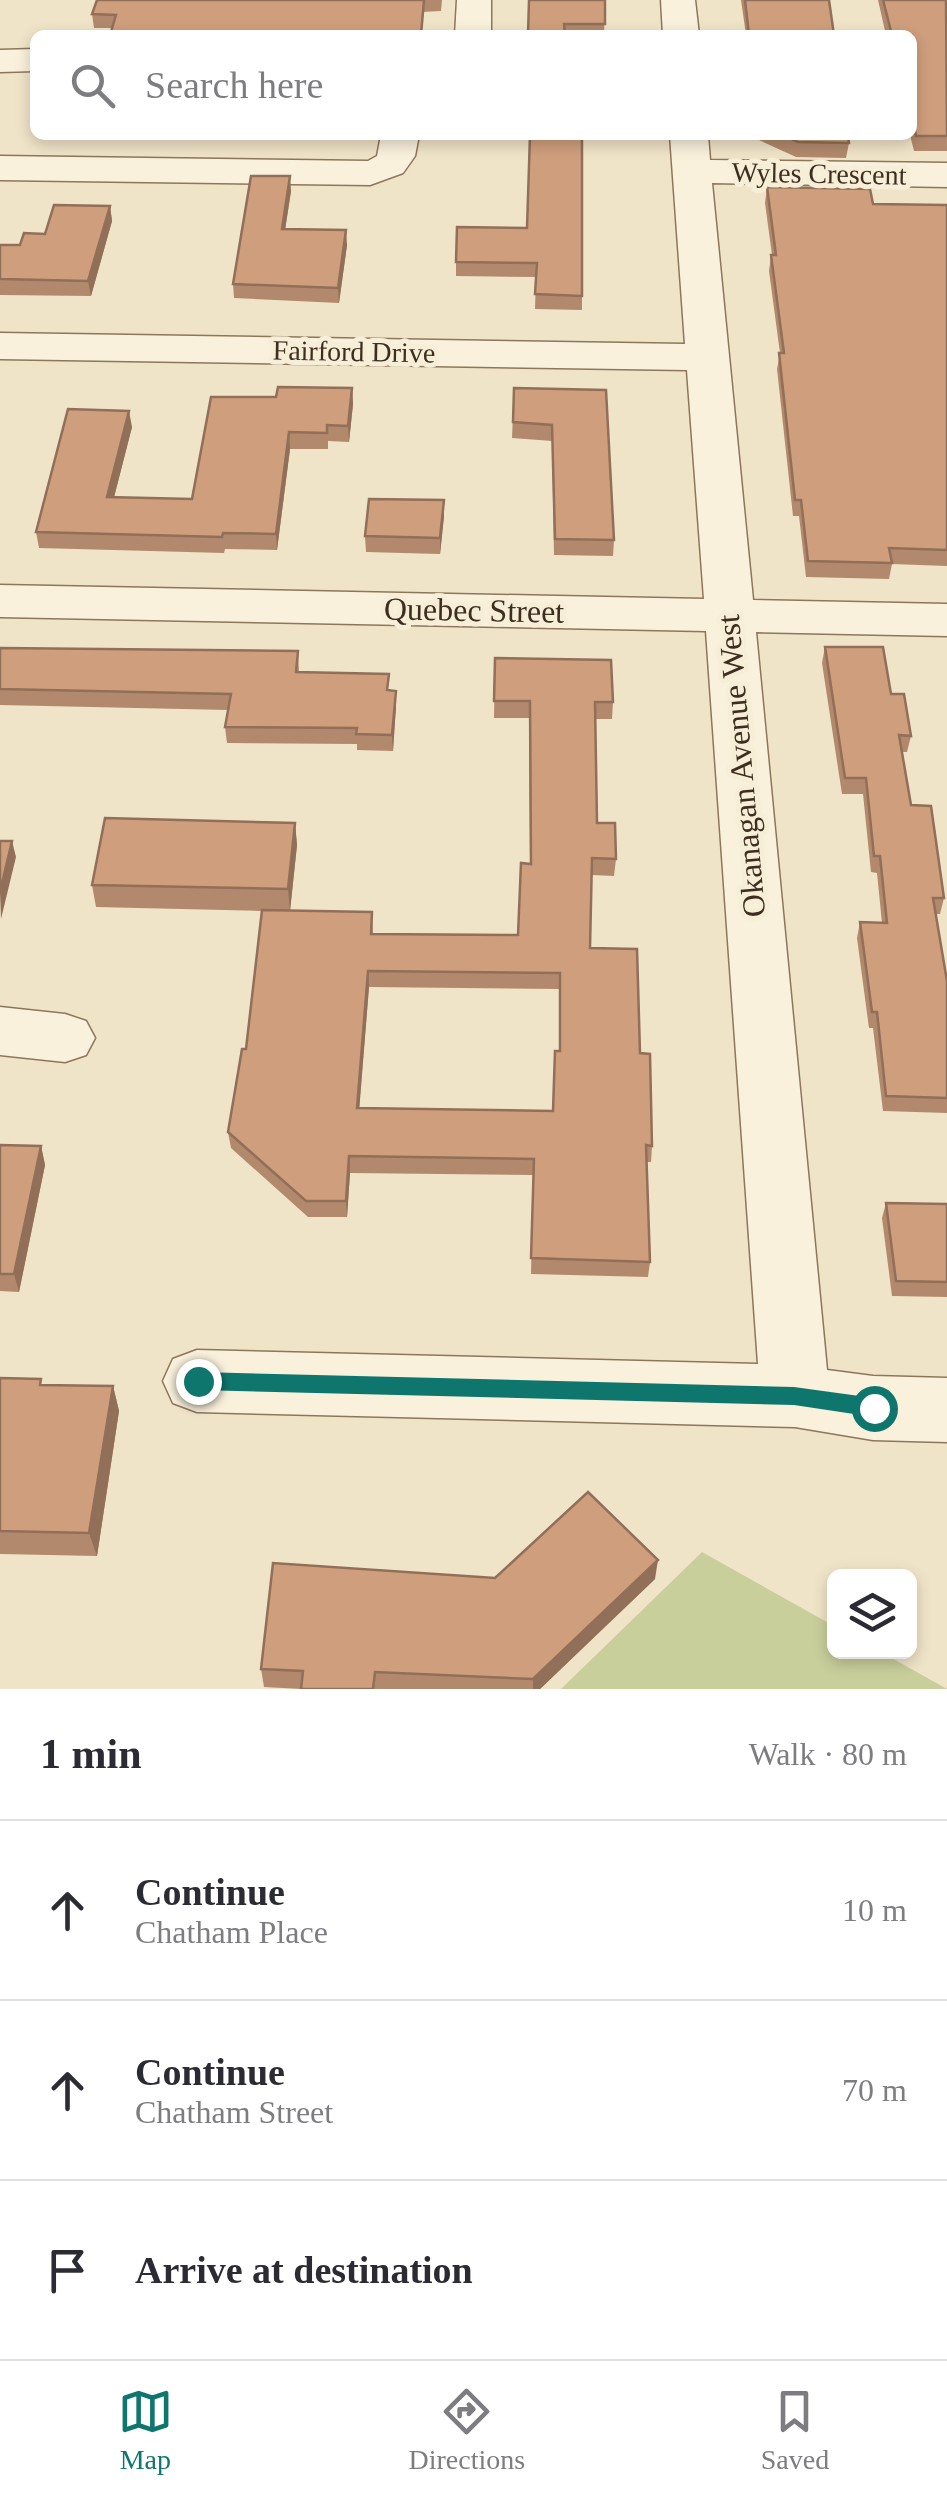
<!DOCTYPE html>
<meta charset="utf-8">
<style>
:root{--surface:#fff;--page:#f7f7f7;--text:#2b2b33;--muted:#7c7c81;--line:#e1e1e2;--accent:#0f766e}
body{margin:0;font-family:"Times New Roman",serif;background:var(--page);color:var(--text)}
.controls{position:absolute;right:30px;bottom:30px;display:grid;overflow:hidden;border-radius:15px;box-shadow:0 5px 15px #0003}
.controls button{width:90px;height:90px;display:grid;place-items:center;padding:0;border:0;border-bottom:2px solid var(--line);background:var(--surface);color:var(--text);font:50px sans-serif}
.stop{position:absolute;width:30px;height:30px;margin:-22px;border:8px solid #0f766e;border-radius:50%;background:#fff}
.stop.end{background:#0f766e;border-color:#fff;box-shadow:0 2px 10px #0008}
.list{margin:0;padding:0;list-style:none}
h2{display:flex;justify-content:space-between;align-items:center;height:130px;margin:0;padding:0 40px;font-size:42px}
h2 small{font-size:32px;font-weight:400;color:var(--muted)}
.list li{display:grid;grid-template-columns:65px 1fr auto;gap:30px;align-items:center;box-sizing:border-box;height:180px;padding:0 40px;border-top:2px solid var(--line)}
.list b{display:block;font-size:38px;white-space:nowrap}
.list p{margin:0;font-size:32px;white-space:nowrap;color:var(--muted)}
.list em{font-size:32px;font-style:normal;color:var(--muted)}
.icon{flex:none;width:55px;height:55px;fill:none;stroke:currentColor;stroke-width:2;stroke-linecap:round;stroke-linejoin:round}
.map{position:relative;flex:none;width:947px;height:1689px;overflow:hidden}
.search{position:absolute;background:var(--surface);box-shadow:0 5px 15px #0003;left:30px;right:30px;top:30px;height:110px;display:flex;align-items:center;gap:25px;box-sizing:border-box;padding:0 35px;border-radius:15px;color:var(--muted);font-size:38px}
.sheet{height:670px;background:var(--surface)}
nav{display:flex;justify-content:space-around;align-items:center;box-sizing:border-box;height:140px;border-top:2px solid var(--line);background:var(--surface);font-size:28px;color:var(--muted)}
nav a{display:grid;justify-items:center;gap:5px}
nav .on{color:var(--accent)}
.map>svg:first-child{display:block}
.green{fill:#c9cf9b}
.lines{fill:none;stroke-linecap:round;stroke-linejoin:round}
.minor-casing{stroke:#8d765c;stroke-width:3}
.minor{fill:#faf1dc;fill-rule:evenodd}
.wall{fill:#b2896c;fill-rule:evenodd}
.shaded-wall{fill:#916f58}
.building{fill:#cf9f7d;stroke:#916f58;stroke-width:2.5;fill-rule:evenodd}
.route{fill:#0f766e}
.labels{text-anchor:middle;stroke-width:10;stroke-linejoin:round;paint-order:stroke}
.far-street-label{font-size:28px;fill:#3d2e20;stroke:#f7eed8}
.street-label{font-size:32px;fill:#3d2e20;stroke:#f7eed8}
</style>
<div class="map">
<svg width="947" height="1689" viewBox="0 0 947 1689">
<rect width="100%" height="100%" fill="#f0e4c8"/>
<!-- green -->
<path class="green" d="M 702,1552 L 834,1626 L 834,1652 L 881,1652 L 947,1689 L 561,1689 Z"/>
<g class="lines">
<defs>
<g id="minor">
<path d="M 457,0 L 491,0 L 491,35 L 455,35 Z"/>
<path d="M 661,0 L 695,0 L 699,35 L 663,35 Z"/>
<path d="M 35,49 L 35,71 L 0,72 L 0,50 Z"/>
<path d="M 381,135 L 419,135 L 415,156 L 403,173 L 370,185 L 0,180 L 0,156 L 368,161 L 377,156 Z"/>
<path d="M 670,135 L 708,135 L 710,160 L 947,163 L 947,187 L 712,183 L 753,600 L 947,604 L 947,636 L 756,632 L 827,1370 L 873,1376 L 947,1378 L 947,1442 L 873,1440 L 795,1427 L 197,1412 L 173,1403 L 163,1381 L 173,1359 L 197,1350 L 758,1364 L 706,631 L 0,617 L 0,585 L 704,599 L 687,370 L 0,359 L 0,333 L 685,344 Z"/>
<path d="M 0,1007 L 65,1014 L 86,1021 L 95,1038 L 86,1055 L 65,1062 L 0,1055 Z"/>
</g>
</defs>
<!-- minor casing -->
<use href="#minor" class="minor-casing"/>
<!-- minor -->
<use href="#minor" class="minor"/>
</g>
<!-- wall -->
<g class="wall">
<path d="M 97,0 L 442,0 L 441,11 L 112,28 L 94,28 L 92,14 Z"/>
<path d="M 605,0 L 604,35 L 528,35 Z"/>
<path d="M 741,0 L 829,0 L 834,35 L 746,35 Z"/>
<path d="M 878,0 L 946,0 L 947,151 L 914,151 L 910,135 L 912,135 L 912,35 L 886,35 Z"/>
<path d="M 759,135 L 848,135 L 849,143 L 846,158 L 796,157 L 759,140 Z"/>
<path d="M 767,187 L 873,204 L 947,205 L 947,566 L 892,564 L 889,579 L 806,577 L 799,516 L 793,516 L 777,369 L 780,353 L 769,271 L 771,255 L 772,255 L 765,203 Z"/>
<path d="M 291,191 L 285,229 L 347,245 L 339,303 L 234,298 L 233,284 Z"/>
<path d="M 110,206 L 112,221 L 91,296 L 0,295 L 0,245 L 20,245 Z"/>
<path d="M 527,228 L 582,296 L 582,310 L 535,309 L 536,277 L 456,276 L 456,262 Z"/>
<path d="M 352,388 L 353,404 L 349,442 L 328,441 L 328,449 L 290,449 L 277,550 L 225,549 L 224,553 L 39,548 L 36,532 L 132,427 L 114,497 L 192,499 L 276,397 Z"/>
<path d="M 514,388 L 606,390 L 614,540 L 613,556 L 554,555 L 552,441 L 512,438 Z"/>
<path d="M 444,516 L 440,554 L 366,552 L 365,536 Z"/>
<path d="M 825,647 L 891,694 L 911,736 L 907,752 L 901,752 L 911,805 L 944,898 L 940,914 L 936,914 L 947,981 L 947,1113 L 883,1111 L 873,1028 L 869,1028 L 857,938 L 860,922 L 882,923 L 877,873 L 871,872 L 863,794 L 842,794 L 822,663 Z"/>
<path d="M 0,648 L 298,651 L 299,672 L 396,691 L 396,706 L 393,751 L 357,750 L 357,744 L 227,743 L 225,727 L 228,710 L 0,705 Z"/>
<path d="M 495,658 L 613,702 L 612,719 L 595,719 L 597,823 L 616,859 L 614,876 L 592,875 L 590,948 L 640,1053 L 652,1146 L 651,1162 L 647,1162 L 650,1262 L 648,1277 L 531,1274 L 533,1175 L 350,1173 L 347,1217 L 308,1217 L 231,1148 L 228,1132 L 246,1049 L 262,911 L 96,907 L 92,885 L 295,823 L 297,845 L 290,911 L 372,912 L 373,934 L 518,935 L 530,864 L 529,718 L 494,718 ZM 369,987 L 560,989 L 559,1051 L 553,1111 L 359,1108 Z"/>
<path d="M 0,1145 L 41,1146 L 45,1165 L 19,1292 L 0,1291 Z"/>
<path d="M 886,1203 L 947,1204 L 947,1297 L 892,1296 L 882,1218 Z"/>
<path d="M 0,1378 L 43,1385 L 113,1386 L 119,1411 L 97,1556 L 0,1554 Z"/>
<path d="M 495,1578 L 655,1579 L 540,1689 L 301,1689 L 264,1687 L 261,1669 Z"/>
</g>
<!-- shaded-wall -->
<g class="shaded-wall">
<path d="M 290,176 L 291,191 L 283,244 L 282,229 Z"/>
<path d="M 110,206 L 112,221 L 91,296 L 88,281 Z"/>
<path d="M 346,230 L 347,245 L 339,303 L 338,288 Z"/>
<path d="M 352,388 L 353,404 L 349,442 L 348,426 Z"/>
<path d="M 129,411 L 132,427 L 110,513 L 107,497 Z"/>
<path d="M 289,432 L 290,449 L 277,550 L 276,534 Z"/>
<path d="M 444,500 L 444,516 L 440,554 L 440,538 Z"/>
<path d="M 396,691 L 396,706 L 393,751 L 392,735 Z"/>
<path d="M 295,823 L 297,845 L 290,911 L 288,889 Z"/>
<path d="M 12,841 L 16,857 L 1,919 L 0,892 Z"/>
<path d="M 368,971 L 369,987 L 358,1125 L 357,1108 Z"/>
<path d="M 41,1146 L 45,1165 L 19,1292 L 14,1274 Z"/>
<path d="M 349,1156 L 350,1173 L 347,1217 L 346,1201 Z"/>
<path d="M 113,1386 L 119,1411 L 97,1556 L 89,1533 Z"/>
<path d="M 658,1560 L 655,1579 L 540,1689 L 533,1689 L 533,1679 Z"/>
</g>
<!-- building -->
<g class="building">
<path d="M 97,0 L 424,0 L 421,35 L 110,35 L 116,15 L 92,14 Z"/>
<path d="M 529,0 L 605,0 L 605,24 L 564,24 L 565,35 L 528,35 Z"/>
<path d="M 745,0 L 829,0 L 834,35 L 749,35 Z"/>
<path d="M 883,0 L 946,0 L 947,136 L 916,136 L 912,118 L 912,35 L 892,35 Z"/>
<path d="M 530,135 L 582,135 L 582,296 L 535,294 L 537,263 L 456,262 L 457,227 L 527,228 Z"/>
<path d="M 783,135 L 848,135 L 849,143 L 798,142 Z"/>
<path d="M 251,176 L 290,176 L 282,229 L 346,230 L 338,288 L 233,284 Z"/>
<path d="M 767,187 L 870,189 L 873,204 L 947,205 L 947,550 L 889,548 L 892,563 L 808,561 L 801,500 L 795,500 L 779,353 L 784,353 L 771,255 L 776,255 Z"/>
<path d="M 54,205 L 110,206 L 88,281 L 0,279 L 0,245 L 20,245 L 24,233 L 45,234 Z"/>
<path d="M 278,387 L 352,388 L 348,426 L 327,425 L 327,433 L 289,432 L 276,534 L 223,533 L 222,537 L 36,532 L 68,409 L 129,411 L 107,497 L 192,499 L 211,397 L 276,397 Z"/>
<path d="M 514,388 L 606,390 L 614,540 L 555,539 L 552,425 L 513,422 Z"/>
<path d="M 369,499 L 444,500 L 440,538 L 365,536 Z"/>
<path d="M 825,647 L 883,647 L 891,694 L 904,694 L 911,736 L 899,735 L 911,805 L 931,806 L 944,898 L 933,898 L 947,981 L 947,1098 L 886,1096 L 877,1012 L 872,1012 L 860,922 L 887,923 L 880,856 L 874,856 L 866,778 L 845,778 Z"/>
<path d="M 0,648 L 298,651 L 296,672 L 389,674 L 387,690 L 396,691 L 392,735 L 356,734 L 357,728 L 225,727 L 231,694 L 0,689 Z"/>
<path d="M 495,658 L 611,660 L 613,702 L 595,702 L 597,823 L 615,823 L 616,859 L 592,858 L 590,948 L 637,949 L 640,1053 L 650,1054 L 652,1146 L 646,1145 L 650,1262 L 531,1258 L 534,1159 L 349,1156 L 346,1201 L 306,1201 L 228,1132 L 242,1049 L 246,1049 L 262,910 L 372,912 L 371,934 L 518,935 L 521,863 L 531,864 L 530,701 L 494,701 ZM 368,971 L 560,973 L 560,1051 L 555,1051 L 553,1111 L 357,1108 Z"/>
<path d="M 105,818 L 295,823 L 288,889 L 92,885 Z"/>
<path d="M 0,841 L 12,841 L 0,892 Z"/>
<path d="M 0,1145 L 41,1146 L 14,1274 L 0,1274 Z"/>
<path d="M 886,1203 L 947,1204 L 947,1282 L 896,1281 Z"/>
<path d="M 0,1378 L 41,1379 L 40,1385 L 113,1386 L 89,1533 L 0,1531 Z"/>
<path d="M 588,1492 L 658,1560 L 533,1679 L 375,1672 L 373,1689 L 301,1689 L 303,1671 L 261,1669 L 273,1563 L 495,1578 Z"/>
</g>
<!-- route -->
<path class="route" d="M 198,1372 L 794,1387 L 874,1398 L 884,1408 L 874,1417 L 794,1405 L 198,1390 L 187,1381 Z"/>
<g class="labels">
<!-- far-street labels -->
<g class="far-street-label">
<text transform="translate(819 173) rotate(1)" y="10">Wyles Crescent</text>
<text transform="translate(354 351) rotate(1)" y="10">Fairford Drive</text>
</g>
<!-- street labels -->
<g class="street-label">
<text transform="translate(474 610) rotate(1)" y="11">Quebec Street</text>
<text transform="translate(741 766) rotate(-95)" y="11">Okanagan Avenue West</text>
</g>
</g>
</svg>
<div class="controls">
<button><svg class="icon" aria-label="layers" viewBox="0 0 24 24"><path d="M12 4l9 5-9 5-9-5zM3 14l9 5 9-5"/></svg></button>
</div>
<div class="stop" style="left:874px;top:1408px"></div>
<div class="stop end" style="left:198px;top:1381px"></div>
<div class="search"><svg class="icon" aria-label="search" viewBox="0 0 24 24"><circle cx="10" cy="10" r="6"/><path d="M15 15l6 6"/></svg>Search here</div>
</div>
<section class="sheet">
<h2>1 min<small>Walk · 80 m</small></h2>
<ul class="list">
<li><svg class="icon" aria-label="ahead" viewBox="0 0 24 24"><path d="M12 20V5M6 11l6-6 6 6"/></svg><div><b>Continue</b><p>Chatham Place</p></div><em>10 m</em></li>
<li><svg class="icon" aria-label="ahead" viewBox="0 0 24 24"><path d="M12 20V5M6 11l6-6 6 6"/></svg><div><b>Continue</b><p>Chatham Street</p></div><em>70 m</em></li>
<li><svg class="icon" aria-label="arrive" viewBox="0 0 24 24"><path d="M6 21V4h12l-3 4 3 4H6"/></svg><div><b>Arrive at destination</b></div></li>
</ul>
</section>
<nav>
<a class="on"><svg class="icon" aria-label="map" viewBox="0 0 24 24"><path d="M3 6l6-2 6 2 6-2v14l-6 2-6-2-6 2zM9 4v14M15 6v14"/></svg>Map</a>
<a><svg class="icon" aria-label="directions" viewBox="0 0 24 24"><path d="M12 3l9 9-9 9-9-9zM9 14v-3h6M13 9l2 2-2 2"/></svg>Directions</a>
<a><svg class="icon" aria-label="saved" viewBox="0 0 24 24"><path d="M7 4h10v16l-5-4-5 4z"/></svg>Saved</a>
</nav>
